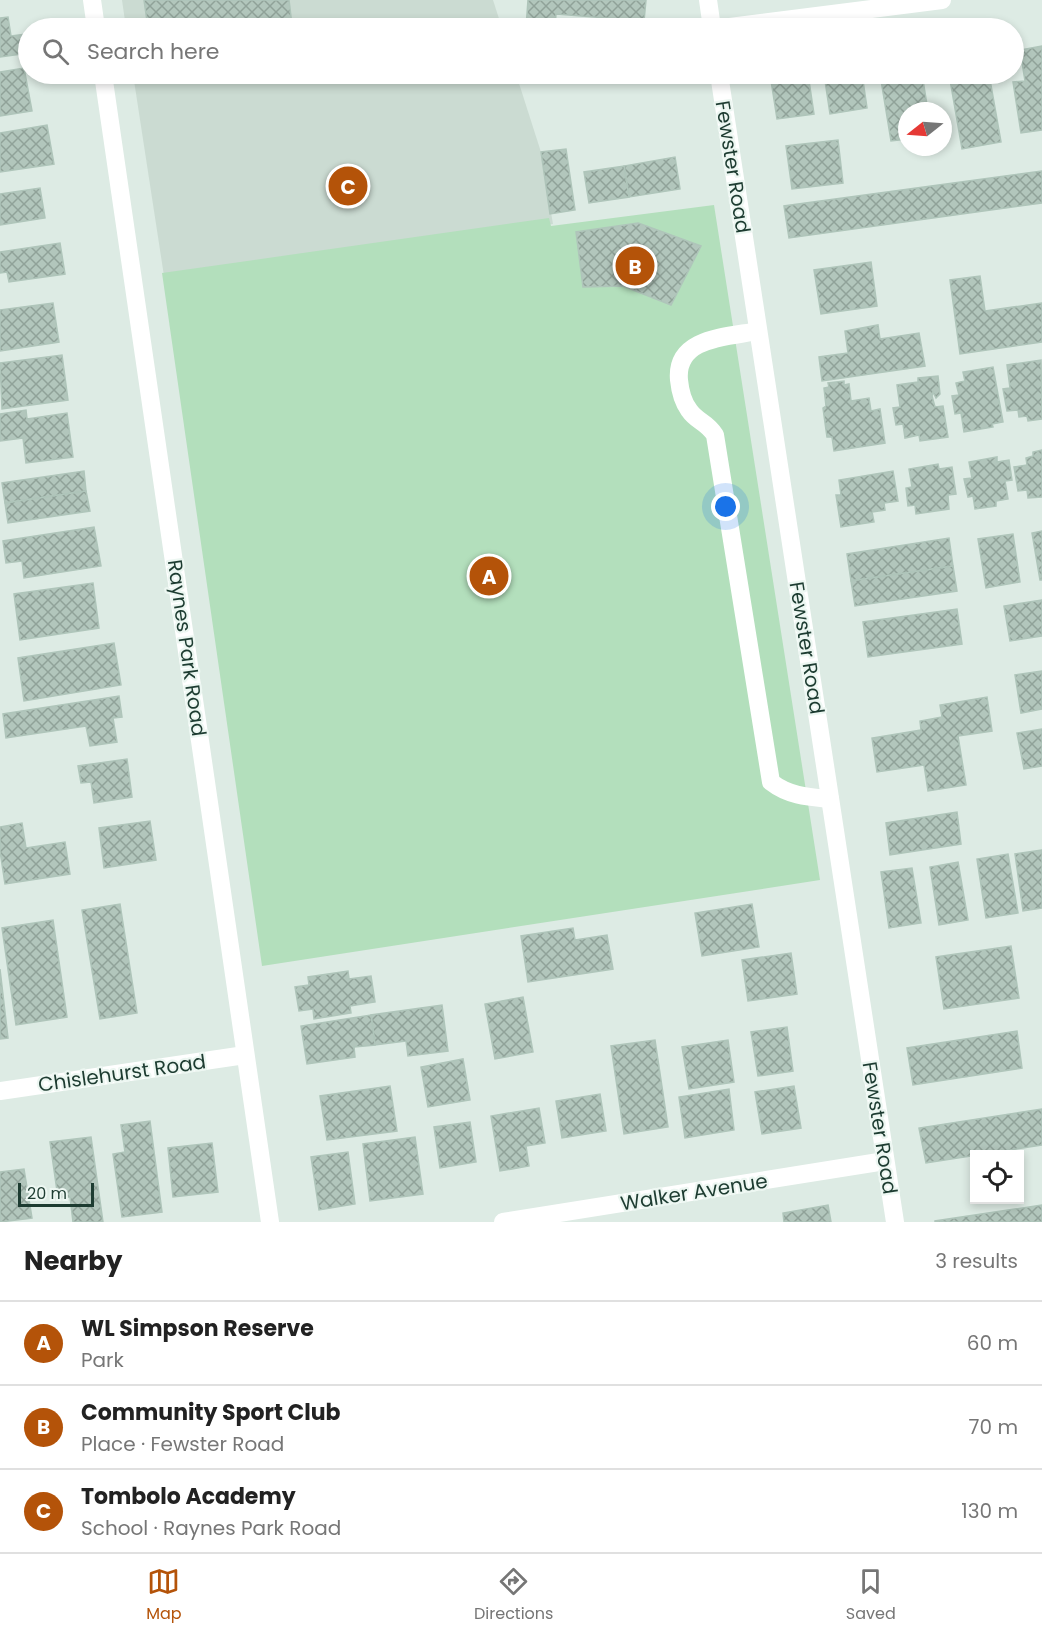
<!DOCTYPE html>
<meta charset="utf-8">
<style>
:root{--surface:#fff;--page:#f6f6f6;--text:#222;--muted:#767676;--line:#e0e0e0;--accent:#b45309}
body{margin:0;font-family:Poppins,sans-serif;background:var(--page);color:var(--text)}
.controls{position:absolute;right:18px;bottom:18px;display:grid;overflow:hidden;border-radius:0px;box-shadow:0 3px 9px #0003}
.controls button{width:54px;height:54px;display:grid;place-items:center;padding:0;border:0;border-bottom:2px solid var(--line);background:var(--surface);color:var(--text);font:30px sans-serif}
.compass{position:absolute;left:898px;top:102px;width:54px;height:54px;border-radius:50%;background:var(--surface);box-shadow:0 3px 9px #0003;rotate:253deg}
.scale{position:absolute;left:18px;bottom:15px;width:76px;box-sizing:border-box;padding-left:6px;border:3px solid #1d3c31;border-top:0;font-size:16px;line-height:21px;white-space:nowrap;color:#1d3c31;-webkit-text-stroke:4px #edf7f2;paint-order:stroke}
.you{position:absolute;left:726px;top:507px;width:21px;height:21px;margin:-15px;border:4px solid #fff;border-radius:50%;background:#1a73e8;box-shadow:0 0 0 9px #1a73e833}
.badge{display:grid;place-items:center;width:39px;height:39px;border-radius:50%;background:var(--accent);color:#fff;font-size:20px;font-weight:700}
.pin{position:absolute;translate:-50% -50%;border:3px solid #fff;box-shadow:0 2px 6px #0006}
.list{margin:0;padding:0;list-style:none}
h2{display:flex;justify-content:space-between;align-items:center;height:78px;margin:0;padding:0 24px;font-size:26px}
h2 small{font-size:20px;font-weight:400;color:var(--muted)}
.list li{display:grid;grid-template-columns:39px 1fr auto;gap:18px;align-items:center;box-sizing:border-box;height:84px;padding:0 24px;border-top:2px solid var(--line)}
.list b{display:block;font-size:22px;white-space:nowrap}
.list p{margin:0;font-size:20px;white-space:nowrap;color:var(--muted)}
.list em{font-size:20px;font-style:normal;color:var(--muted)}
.icon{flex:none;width:33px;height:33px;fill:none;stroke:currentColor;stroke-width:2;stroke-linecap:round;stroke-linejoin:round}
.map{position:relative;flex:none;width:1042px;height:1222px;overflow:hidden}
.search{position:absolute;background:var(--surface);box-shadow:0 3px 9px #0003;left:18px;right:18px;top:18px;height:66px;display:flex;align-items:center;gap:15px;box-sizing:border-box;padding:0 21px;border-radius:33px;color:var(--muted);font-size:22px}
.sheet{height:330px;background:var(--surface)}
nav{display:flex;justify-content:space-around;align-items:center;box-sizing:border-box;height:84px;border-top:2px solid var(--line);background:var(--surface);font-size:16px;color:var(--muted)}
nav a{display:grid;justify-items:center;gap:3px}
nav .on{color:var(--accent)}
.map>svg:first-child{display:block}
.built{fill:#cbdbd2}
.green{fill:#b3dfbc}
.building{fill:url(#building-cross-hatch);stroke:#afc5ba;stroke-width:1.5}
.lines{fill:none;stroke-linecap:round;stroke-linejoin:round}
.minor{stroke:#fff;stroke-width:18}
.labels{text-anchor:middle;stroke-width:4.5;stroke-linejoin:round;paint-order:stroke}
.street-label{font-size:20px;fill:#1d3c31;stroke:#edf7f2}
</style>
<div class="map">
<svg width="1042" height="1222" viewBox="0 0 1042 1222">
<defs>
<pattern id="building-cross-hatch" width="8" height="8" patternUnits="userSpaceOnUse" patternTransform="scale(1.5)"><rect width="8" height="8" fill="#b2c6bc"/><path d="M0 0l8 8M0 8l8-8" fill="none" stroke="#90a299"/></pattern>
</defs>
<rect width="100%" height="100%" fill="#ddebe4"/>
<!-- built -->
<g class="built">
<path d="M 122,0 L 493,0 L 502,28 L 126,28 Z"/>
<path d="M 133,74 L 516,74 L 540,149 L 553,224 L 164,276 Z"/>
</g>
<!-- green -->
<path class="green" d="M 714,205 L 820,880 L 262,966 L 162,273 L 549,218 L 551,226 Z"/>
<!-- building -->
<g class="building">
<path d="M 144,0 L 289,0 L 292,25 L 265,28 L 148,28 Z"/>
<path d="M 528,0 L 646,0 L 644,21 L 556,14 L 555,28 L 526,28 Z"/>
<path d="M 8,17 L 11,36 L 26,34 L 28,53 L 0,57 L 0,18 Z"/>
<path d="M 1042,46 L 1042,130 L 1021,133 L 1013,82 L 1025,81 L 1020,50 Z"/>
<path d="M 24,68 L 32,111 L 0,116 L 0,72 Z"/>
<path d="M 770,74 L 808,74 L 814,114 L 777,119 Z"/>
<path d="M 824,74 L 862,74 L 867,108 L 830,114 Z"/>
<path d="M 880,74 L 922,74 L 928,111 L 907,111 L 907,139 L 891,141 Z"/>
<path d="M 949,74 L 989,74 L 1001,142 L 962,149 Z"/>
<path d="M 47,125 L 54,164 L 0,172 L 0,133 Z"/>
<path d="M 838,140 L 843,183 L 792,189 L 786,146 Z"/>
<path d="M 566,149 L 575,210 L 550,214 L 541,152 Z"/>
<path d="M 675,157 L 680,189 L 629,197 L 624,166 Z"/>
<path d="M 624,166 L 629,197 L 589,203 L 584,172 Z"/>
<path d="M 1042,171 L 1042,203 L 789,238 L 784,206 Z"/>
<path d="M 40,188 L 45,218 L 0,225 L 0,194 Z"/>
<path d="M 638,223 L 701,246 L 671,305 L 623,286 L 583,287 L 576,232 Z"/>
<path d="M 60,243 L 65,274 L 9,282 L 7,272 L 0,273 L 0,252 Z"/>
<path d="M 871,262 L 877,306 L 821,314 L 814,270 Z"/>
<path d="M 980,276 L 985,311 L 1042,303 L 1042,342 L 960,354 L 950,280 Z"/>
<path d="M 53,303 L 59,342 L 0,351 L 0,310 Z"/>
<path d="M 878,325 L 880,339 L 919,333 L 925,366 L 822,381 L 819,357 L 848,353 L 845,331 Z"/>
<path d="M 62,355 L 68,400 L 2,409 L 0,363 Z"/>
<path d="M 1041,360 L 1042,419 L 1028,421 L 1027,416 L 1019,417 L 1018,410 L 1007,411 L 1003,389 L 1010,388 L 1007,365 Z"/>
<path d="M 993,367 L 1003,422 L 992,424 L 993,427 L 964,432 L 961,413 L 955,414 L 952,396 L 959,395 L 956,383 L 965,381 L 963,372 Z"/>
<path d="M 938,376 L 940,394 L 936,398 L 933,392 L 932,396 L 935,407 L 943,406 L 948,437 L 920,441 L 919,435 L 905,438 L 903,424 L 896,425 L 893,408 L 900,407 L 897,385 L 918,382 L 918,378 Z"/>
<path d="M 844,381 L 844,385 L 849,384 L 851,401 L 869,398 L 871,411 L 880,409 L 885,443 L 834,451 L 832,437 L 827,437 L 823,408 L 826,406 L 824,388 L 829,387 L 828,383 Z"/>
<path d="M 26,410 L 27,419 L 67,413 L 73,457 L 26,463 L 23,438 L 0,441 L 0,414 Z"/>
<path d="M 1042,450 L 1042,497 L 1028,498 L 1027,490 L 1018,491 L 1014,467 L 1027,465 L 1026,458 L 1033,456 L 1033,452 Z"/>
<path d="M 997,457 L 997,462 L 1009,460 L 1012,480 L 1005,481 L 1008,499 L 996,501 L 996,506 L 975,509 L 973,496 L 968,497 L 964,479 L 972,478 L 969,462 Z"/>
<path d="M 938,464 L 939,469 L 952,467 L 956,494 L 948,495 L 949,509 L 916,514 L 915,505 L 908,506 L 906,488 L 912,487 L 909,469 Z"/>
<path d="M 84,471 L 86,491 L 5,503 L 2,483 Z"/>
<path d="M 893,471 L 898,501 L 884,503 L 885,510 L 872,512 L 874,522 L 841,527 L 836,495 L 841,495 L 839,480 Z"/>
<path d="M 86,491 L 90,511 L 8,523 L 5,503 Z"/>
<path d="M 94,527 L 101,566 L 24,578 L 22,561 L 6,563 L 3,541 Z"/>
<path d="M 1042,531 L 1042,580 L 1040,580 L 1032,533 Z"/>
<path d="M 1013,534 L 1020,582 L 986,588 L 978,539 Z"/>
<path d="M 949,538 L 953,566 L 851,581 L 847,554 Z"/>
<path d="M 953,566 L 957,591 L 855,606 L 851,581 Z"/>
<path d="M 93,583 L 99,628 L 20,640 L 14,594 Z"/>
<path d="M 1042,600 L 1042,636 L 1010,641 L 1004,606 Z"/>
<path d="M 957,609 L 962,644 L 868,657 L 863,622 Z"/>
<path d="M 114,643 L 121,685 L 24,701 L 18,658 Z"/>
<path d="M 1042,671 L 1042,709 L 1021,713 L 1015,675 Z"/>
<path d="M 119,696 L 122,717 L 113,718 L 117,742 L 90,746 L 86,726 L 6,738 L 3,714 Z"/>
<path d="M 987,697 L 992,731 L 958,736 L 966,785 L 928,791 L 924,765 L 877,772 L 872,738 L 921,730 L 920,721 L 942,717 L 940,705 Z"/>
<path d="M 1042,729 L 1042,766 L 1024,769 L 1017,733 Z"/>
<path d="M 127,759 L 132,797 L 94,803 L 91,782 L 81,783 L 78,766 Z"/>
<path d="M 957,812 L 961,844 L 890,855 L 886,823 Z"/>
<path d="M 150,821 L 156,860 L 104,868 L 99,828 Z"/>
<path d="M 22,823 L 26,848 L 65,842 L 70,874 L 5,884 L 0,851 L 0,827 Z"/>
<path d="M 1042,850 L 1042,908 L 1023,911 L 1015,854 Z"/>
<path d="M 1008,854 L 1018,913 L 986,918 L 977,859 Z"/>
<path d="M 958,862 L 968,920 L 939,925 L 930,867 Z"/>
<path d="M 912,868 L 921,923 L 889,928 L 881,872 Z"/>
<path d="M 120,904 L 137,1013 L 100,1019 L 82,910 Z"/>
<path d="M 752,904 L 759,947 L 702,956 L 695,913 Z"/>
<path d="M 53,920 L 67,1017 L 16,1025 L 2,928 Z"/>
<path d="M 573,928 L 575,940 L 607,935 L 613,969 L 528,982 L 521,936 Z"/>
<path d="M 1011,946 L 1019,998 L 944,1009 L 936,957 Z"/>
<path d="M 791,953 L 797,994 L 748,1001 L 742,960 Z"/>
<path d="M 0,969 L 8,1038 L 0,1039 Z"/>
<path d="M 348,971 L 349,979 L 371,976 L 375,1002 L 350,1006 L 351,1013 L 314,1019 L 313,1009 L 299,1011 L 295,987 L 309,985 L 308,977 Z"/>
<path d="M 523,997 L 533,1052 L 495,1059 L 485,1004 Z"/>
<path d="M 442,1005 L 448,1051 L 408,1056 L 406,1041 L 375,1045 L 371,1015 Z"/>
<path d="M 371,1015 L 375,1045 L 354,1047 L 355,1057 L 307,1064 L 301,1026 Z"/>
<path d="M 787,1027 L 793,1071 L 758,1076 L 751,1032 Z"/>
<path d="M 1017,1031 L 1022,1068 L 913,1085 L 907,1048 Z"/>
<path d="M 655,1040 L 668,1127 L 624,1134 L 611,1046 Z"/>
<path d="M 728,1040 L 734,1082 L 689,1089 L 682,1047 Z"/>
<path d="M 463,1059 L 470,1100 L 428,1107 L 421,1067 Z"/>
<path d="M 390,1086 L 397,1131 L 327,1140 L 320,1096 Z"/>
<path d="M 794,1086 L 801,1128 L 762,1134 L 755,1092 Z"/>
<path d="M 729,1089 L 734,1130 L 685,1138 L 679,1097 Z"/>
<path d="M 600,1094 L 606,1131 L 562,1138 L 556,1101 Z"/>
<path d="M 539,1108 L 545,1143 L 526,1146 L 529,1166 L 500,1171 L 491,1116 Z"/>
<path d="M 1042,1109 L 1042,1145 L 926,1163 L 919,1128 Z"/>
<path d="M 150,1121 L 162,1212 L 122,1217 L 113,1154 L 125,1152 L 121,1125 Z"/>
<path d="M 470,1122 L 476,1162 L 440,1168 L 434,1127 Z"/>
<path d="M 91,1137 L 103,1222 L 73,1222 L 70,1197 L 58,1198 L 50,1142 Z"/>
<path d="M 415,1137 L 423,1194 L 370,1201 L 363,1144 Z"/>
<path d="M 212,1143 L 218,1192 L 173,1197 L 168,1148 Z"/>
<path d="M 348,1152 L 355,1204 L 319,1210 L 311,1157 Z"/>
<path d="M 24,1169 L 32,1218 L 0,1222 L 0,1172 Z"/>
<path d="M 828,1205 L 831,1222 L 784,1222 L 783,1213 Z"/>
<path d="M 1042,1205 L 1042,1222 L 935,1222 L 935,1221 Z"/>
</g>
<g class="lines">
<!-- minor -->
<g class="minor">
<path d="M 92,0 L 96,28"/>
<path d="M 708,0 L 712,28"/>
<path d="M 722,28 L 942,0"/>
<path d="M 103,74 L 270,1222"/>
<path d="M 719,74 L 895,1222"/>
<path d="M 758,331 C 727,337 675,337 679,380 C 680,390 683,402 689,410 C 697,422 706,421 715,435 L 771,782 C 789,796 808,797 830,799"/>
<path d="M 0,1091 L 245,1055"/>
<path d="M 503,1222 L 885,1161"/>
</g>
</g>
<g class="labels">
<!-- street labels -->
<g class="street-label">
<text transform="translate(733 167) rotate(81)" y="7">Fewster Road</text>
<text transform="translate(187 648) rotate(82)" y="7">Raynes Park Road</text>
<text transform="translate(807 648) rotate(81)" y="7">Fewster Road</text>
<text transform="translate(122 1073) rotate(-8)" y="7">Chislehurst Road</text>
<text transform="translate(880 1128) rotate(81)" y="7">Fewster Road</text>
<text transform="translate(694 1192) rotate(-9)" y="7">Walker Avenue</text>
</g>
</g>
</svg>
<div class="controls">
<button><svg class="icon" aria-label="locate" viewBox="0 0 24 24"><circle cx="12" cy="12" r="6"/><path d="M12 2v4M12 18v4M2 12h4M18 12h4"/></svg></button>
</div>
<svg class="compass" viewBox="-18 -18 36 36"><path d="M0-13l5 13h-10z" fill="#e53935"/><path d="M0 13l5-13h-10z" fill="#767676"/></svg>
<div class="scale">20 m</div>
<div class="you"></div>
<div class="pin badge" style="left:489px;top:576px">A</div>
<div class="pin badge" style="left:635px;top:266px">B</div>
<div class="pin badge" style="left:348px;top:186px">C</div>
<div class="search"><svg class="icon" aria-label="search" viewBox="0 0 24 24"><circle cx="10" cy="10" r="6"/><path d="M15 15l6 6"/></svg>Search here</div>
</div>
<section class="sheet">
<h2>Nearby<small>3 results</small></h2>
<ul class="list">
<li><span class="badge">A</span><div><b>WL Simpson Reserve</b><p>Park</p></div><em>60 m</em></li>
<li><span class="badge">B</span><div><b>Community Sport Club</b><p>Place · Fewster Road</p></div><em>70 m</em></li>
<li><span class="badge">C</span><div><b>Tombolo Academy</b><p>School · Raynes Park Road</p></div><em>130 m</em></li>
</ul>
</section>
<nav>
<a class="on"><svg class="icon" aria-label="map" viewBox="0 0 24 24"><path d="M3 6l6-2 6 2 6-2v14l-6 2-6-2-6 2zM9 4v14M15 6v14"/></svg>Map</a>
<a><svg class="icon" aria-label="directions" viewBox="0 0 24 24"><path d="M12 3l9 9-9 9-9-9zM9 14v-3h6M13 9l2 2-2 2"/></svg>Directions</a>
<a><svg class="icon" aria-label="saved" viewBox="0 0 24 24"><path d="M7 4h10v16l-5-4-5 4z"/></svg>Saved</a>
</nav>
